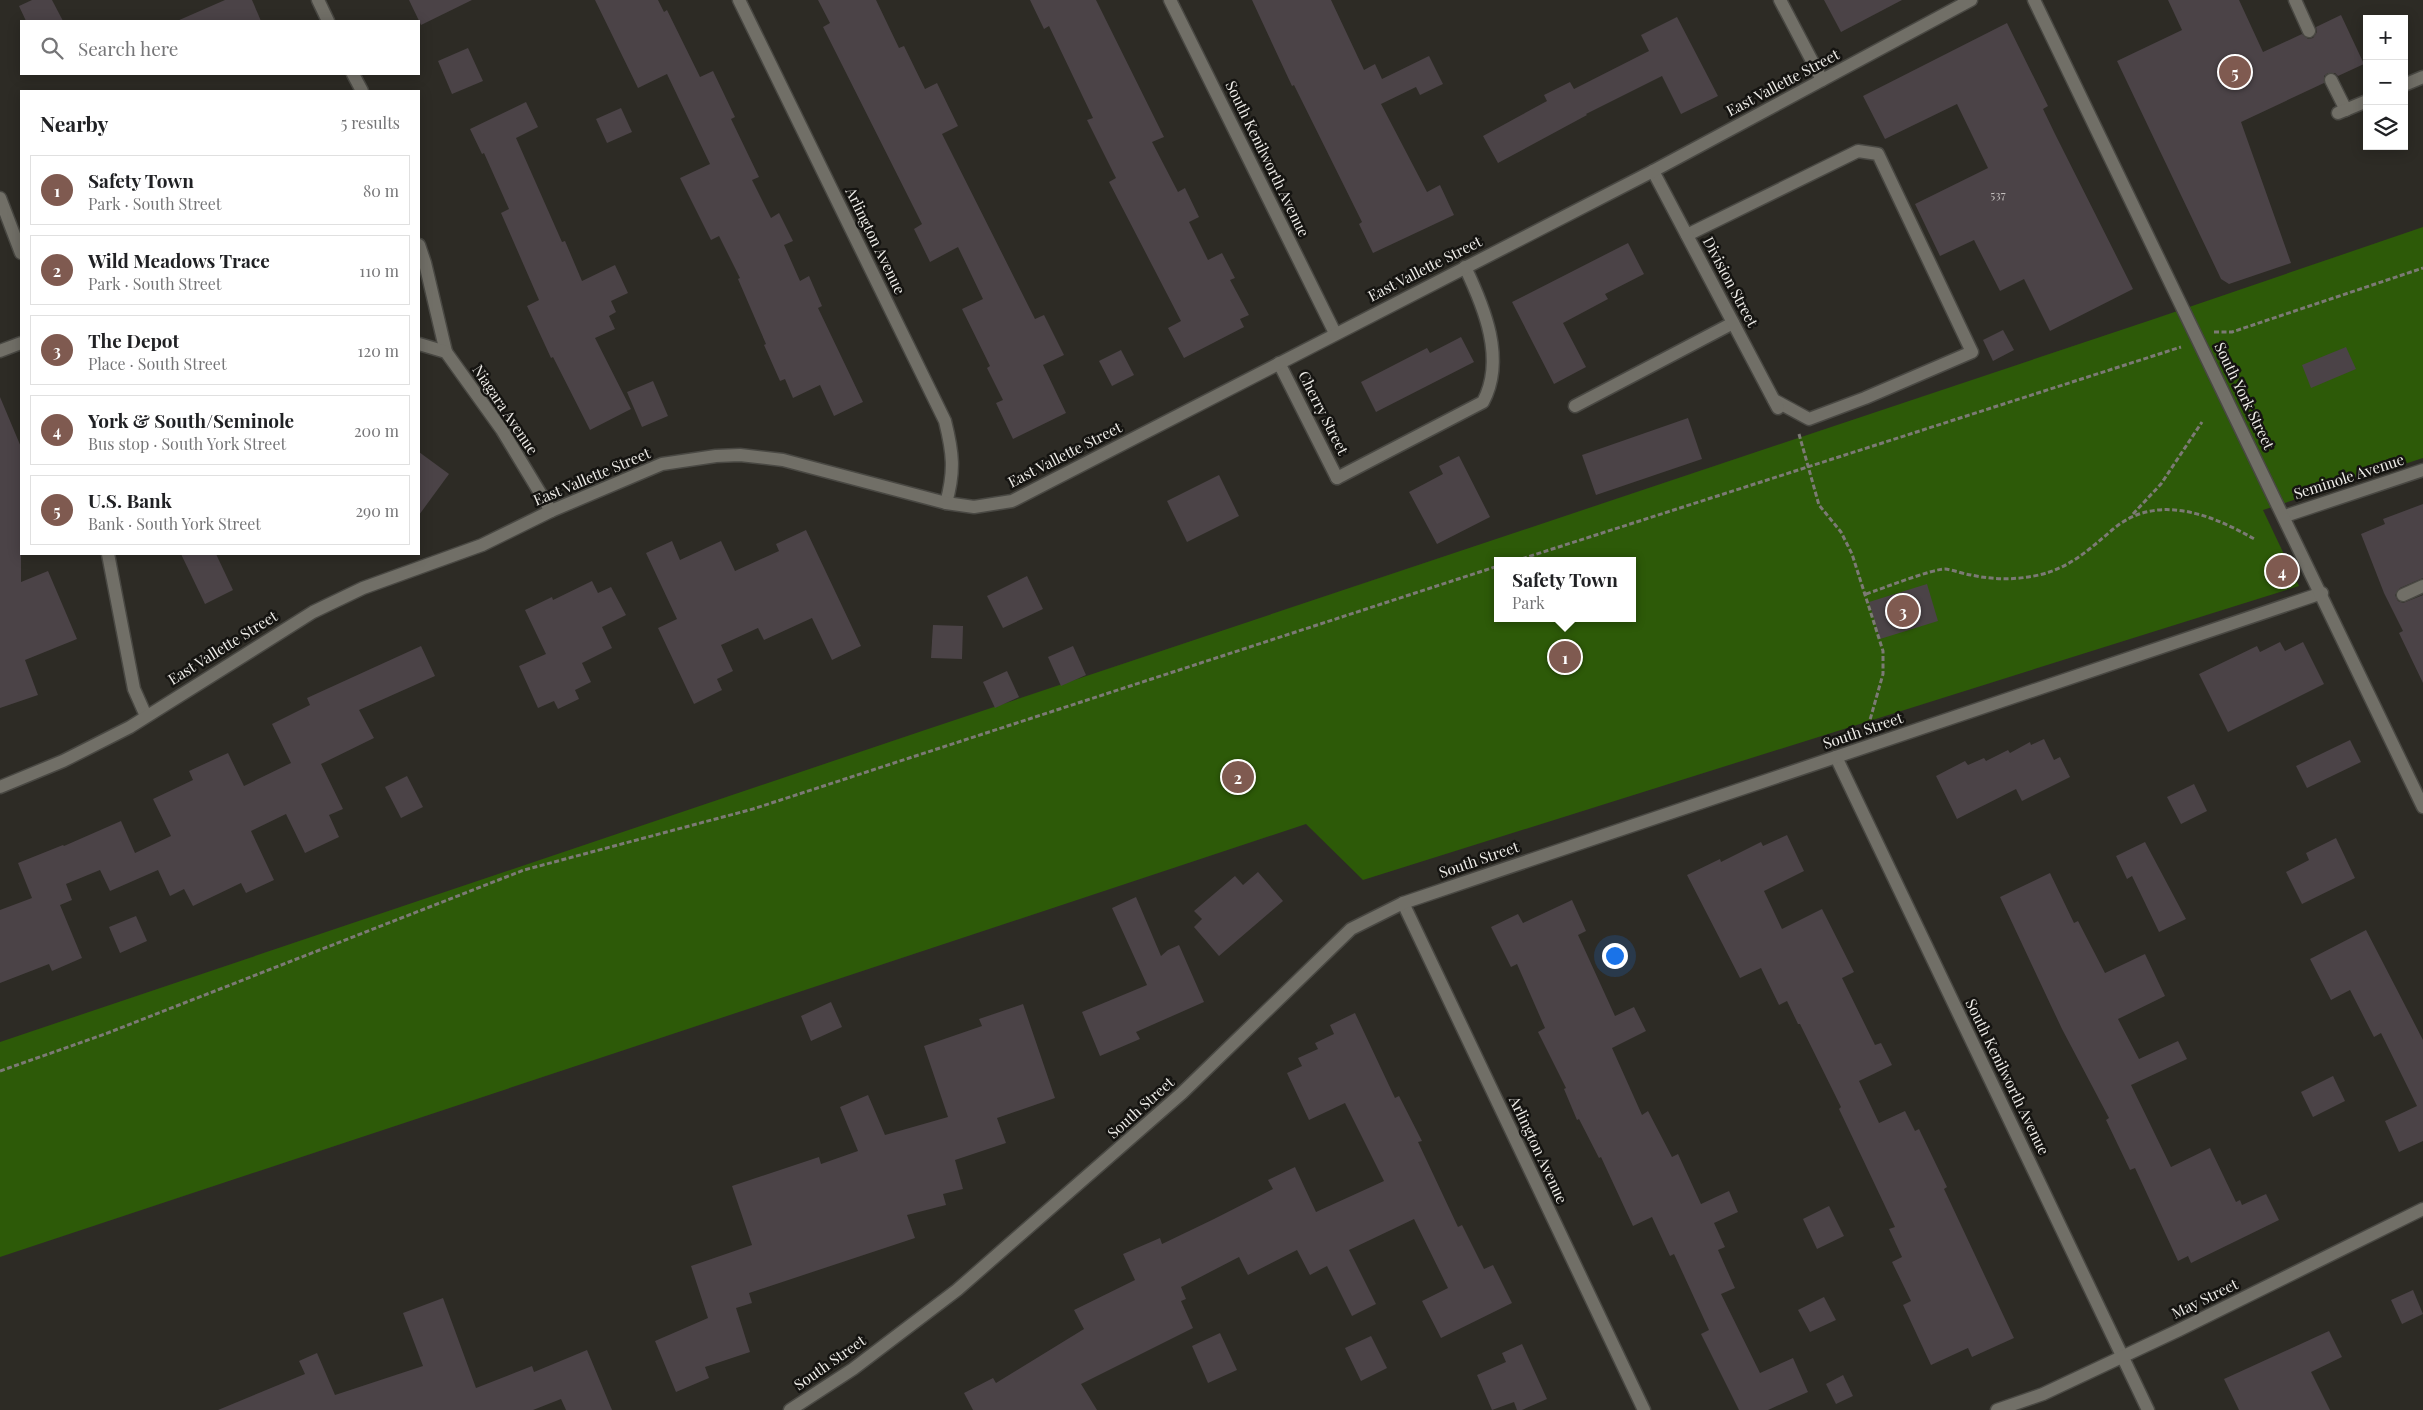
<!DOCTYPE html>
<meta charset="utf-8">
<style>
:root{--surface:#fff;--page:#f2f2f2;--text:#202124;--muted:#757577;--line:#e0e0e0;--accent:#7f5a50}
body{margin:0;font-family:"Playfair Display",serif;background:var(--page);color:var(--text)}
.controls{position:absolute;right:15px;top:15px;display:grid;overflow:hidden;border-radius:0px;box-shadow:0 2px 12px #0003}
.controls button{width:45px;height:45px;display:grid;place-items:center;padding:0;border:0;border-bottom:1px solid var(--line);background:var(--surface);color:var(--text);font:25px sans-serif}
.you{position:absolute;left:1614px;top:955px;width:18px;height:18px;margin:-12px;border:4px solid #fff;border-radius:50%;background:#1a73e8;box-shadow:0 0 0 8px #1a73e833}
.badge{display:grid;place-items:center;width:32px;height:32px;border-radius:50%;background:var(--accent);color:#fff;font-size:16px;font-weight:700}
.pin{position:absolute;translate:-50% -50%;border:2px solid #fff;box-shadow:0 1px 5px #0006}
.popup{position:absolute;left:1494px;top:557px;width:142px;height:65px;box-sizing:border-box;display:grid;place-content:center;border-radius:0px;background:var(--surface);filter:drop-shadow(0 1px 4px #0005);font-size:16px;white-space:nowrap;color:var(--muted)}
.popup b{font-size:19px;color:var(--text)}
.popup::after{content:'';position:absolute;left:50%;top:100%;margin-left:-10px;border:10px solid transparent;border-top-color:var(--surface)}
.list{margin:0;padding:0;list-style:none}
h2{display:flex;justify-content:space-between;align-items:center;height:65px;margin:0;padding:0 20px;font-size:21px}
h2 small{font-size:16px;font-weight:400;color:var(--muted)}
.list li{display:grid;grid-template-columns:32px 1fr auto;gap:15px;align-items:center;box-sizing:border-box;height:70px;margin:0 10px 10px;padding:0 10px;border:1px solid var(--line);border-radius:0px}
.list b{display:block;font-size:19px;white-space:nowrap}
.list p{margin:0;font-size:16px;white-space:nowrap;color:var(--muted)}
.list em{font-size:16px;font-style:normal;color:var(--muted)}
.icon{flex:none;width:28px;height:28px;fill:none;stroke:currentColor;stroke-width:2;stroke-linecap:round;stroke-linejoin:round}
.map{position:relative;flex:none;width:2423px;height:1410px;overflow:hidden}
.search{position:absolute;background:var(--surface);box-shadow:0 2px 12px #0003;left:20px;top:20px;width:400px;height:55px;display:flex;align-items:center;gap:12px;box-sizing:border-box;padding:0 18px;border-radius:0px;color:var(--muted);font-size:19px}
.panel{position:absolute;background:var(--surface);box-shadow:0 2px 12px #0003;left:20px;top:90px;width:400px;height:465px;border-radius:0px}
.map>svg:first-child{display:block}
.green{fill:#2d5a08;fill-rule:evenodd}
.building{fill:#4b4347}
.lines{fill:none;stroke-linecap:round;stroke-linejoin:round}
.service-casing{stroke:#494843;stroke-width:15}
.minor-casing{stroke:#494843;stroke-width:15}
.secondary-casing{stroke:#494843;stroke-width:15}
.path{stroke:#7c7a75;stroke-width:3;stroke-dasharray:5 2.5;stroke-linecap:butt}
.service{stroke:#716f67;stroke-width:12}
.minor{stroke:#716f67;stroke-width:12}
.secondary{stroke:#716f67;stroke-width:12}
.labels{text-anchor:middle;stroke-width:5;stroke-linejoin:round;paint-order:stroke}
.number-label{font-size:12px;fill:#c6c2c0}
.street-label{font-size:15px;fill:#efede9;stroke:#151411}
</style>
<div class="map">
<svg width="2423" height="1410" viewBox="0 0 2423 1410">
<rect width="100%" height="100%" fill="#2d2b25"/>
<!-- green -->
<path class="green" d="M 2423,227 L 2423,458 L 2263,510 L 2299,586 L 1363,880 L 1306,824 L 0,1257 L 0,1042 L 922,731 L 2154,319 ZM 1498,561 L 1632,561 L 1632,618 L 1498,618 Z"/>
<!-- building -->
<g class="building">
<path d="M 32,0 L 52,0 L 63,21 L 26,21 L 19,6 Z"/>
<path d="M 225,0 L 252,0 L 261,21 L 177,21 Z"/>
<path d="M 409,0 L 472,0 L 421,25 Z"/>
<path d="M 595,0 L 658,0 L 664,12 L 667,10 L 700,77 L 713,71 L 735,117 L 731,119 L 759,177 L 752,180 L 771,218 L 779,213 L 793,241 L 784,245 L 800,281 L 809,276 L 822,306 L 818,308 L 863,402 L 834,416 L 820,385 L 793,398 L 785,379 L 780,381 L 764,345 L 766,344 L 738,279 L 740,278 L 719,236 L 711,240 L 680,178 L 710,164 L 667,74 L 638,88 Z"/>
<path d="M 818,0 L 876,0 L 899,48 L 904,46 L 925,89 L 937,83 L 958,126 L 942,134 L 1035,319 L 1044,315 L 1064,355 L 1043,365 L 1066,413 L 1013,439 L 996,403 L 1003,400 L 987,368 L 990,366 L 962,309 L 983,299 L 958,247 L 930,262 L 914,229 L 922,224 L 823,27 L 830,23 Z"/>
<path d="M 1030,0 L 1096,0 L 1164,137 L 1152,142 L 1178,192 L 1185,188 L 1199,217 L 1189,222 L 1208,260 L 1222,253 L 1235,278 L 1230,280 L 1249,315 L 1240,319 L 1244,327 L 1184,358 L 1168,328 L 1181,321 L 1109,182 L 1116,178 L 1087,120 L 1093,118 L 1049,26 L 1044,29 Z"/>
<path d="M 1252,0 L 1331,0 L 1364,70 L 1375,64 L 1382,79 L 1429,56 L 1443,84 L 1420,95 L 1416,87 L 1381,104 L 1427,192 L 1440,185 L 1454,215 L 1373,253 L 1359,224 L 1362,222 L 1294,85 L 1292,86 Z"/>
<path d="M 1824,0 L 1902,0 L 1841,32 Z"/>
<path d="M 2168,0 L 2239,0 L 2263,52 L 2302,34 L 2308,39 L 2313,38 L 2317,32 L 2316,27 L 2341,15 L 2364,64 L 2338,76 L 2335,73 L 2328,73 L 2324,76 L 2324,83 L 2241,122 L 2291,263 L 2229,284 L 2221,279 L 2117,61 L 2182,30 Z"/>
<path d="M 1677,17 L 1718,96 L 1681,114 L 1662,76 L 1586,114 L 1587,115 L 1498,163 L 1483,136 L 1547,101 L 1544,95 L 1570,82 L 1574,89 L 1649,51 L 1641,35 Z"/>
<path d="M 2007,23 L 2048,106 L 2043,109 L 2055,134 L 2133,289 L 2050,331 L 2024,279 L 2000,291 L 1974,240 L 1940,256 L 1915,204 L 1988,168 L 1957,104 L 1885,139 L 1863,96 Z"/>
<path d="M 468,48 L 483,81 L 452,94 L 438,61 Z"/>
<path d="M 526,102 L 538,127 L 516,138 L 562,242 L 565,241 L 582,281 L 615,265 L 628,293 L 611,301 L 616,312 L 609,316 L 615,329 L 595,338 L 631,409 L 590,430 L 553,357 L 551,358 L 527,306 L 539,300 L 501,213 L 509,209 L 484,153 L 482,154 L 470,129 Z"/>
<path d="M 621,108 L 632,132 L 607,143 L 596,119 Z"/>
<path d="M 1628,243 L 1644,274 L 1605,294 L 1608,299 L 1563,323 L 1586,367 L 1554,384 L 1512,302 Z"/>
<path d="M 2003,330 L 2014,350 L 1993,361 L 1983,340 Z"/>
<path d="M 1461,337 L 1474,362 L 1376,412 L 1361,382 L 1427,348 L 1430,353 Z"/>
<path d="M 2346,347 L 2356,369 L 2311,388 L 2302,365 Z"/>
<path d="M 1121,350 L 1134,375 L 1112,386 L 1099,361 Z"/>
<path d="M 653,381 L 668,416 L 642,427 L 627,392 Z"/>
<path d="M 0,397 L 21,447 L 21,582 L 48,571 L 77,639 L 25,660 L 38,695 L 0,708 Z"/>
<path d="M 1688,418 L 1702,459 L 1596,495 L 1582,455 Z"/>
<path d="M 419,452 L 449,474 L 419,515 Z"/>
<path d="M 1459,456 L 1490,517 L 1437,544 L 1409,492 L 1443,474 L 1439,466 Z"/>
<path d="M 1219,475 L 1239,516 L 1187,542 L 1167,501 Z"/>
<path d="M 2423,504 L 2423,578 L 2400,588 L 2395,595 L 2398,601 L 2403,603 L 2423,595 L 2423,683 L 2399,633 L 2403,631 L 2384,593 L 2361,534 L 2385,524 L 2383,519 Z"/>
<path d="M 806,530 L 861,646 L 832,660 L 812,618 L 764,640 L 758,628 L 721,645 L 733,671 L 717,679 L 722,690 L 694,704 L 658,628 L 677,619 L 646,553 L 672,541 L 680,560 L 721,541 L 735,571 L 779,551 L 776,544 Z"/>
<path d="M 181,554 L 216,554 L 233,590 L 205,604 Z"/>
<path d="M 1027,576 L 1043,609 L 1003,628 L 987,596 Z"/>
<path d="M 592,581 L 598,593 L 611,587 L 626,615 L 602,627 L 612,648 L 582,663 L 591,682 L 575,690 L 579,699 L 558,709 L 554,701 L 538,708 L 519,666 L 546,654 L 525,610 L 552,597 L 553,600 Z"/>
<path d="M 1927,584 L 1938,621 L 1880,639 L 1869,602 Z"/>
<path d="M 933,625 L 963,626 L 962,659 L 931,658 Z"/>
<path d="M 2280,642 L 2285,651 L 2303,642 L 2324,684 L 2228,732 L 2199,674 L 2257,646 L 2260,652 Z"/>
<path d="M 421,646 L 435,676 L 359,710 L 374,738 L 321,764 L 343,809 L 329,815 L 339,837 L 305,853 L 286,814 L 251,831 L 274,880 L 246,893 L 241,883 L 193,906 L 184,889 L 170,896 L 158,870 L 110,891 L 100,870 L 66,884 L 72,900 L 60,905 L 82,958 L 52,971 L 49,964 L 0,983 L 0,910 L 32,898 L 18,863 L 63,845 L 64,846 L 121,821 L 135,853 L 171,836 L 153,799 L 193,780 L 189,771 L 228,753 L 244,786 L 291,763 L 272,724 L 310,705 L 307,698 Z"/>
<path d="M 1073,646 L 1086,675 L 1061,686 L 1048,657 Z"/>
<path d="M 1007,671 L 1019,697 L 995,708 L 983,682 Z"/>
<path d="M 2044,739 L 2054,760 L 2060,757 L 2070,777 L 2022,801 L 2016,789 L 1957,819 L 1936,776 L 1965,761 L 1968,765 L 1984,758 L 1986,761 L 2008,750 L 2010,753 L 2030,742 L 2031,745 Z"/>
<path d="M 2350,740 L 2361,762 L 2307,788 L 2296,766 Z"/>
<path d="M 407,776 L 423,807 L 401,818 L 385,787 Z"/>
<path d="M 2194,784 L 2207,811 L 2181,824 L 2167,797 Z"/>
<path d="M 1787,835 L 1804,871 L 1764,891 L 1782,929 L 1822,909 L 1854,972 L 1842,978 L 1875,1045 L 1881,1043 L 1892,1065 L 1859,1081 L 1879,1123 L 1905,1111 L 1915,1131 L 1919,1129 L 1947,1187 L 1944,1189 L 2014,1338 L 1972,1357 L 1968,1348 L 1931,1365 L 1903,1305 L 1911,1301 L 1892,1262 L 1902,1257 L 1889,1229 L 1895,1227 L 1839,1109 L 1841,1107 L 1800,1024 L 1798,1024 L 1787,1001 L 1779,1005 L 1761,968 L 1740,978 L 1687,875 L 1720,859 L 1721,862 L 1761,842 L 1763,846 Z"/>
<path d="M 2336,838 L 2355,878 L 2302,904 L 2286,872 L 2309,860 L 2306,853 Z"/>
<path d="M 2145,842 L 2186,919 L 2159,932 L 2132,876 L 2127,879 L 2116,856 Z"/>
<path d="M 1258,872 L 1283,901 L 1219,956 L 1194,927 L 1202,919 L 1194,911 L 1235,876 L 1243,885 Z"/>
<path d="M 2050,873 L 2074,923 L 2078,921 L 2105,973 L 2145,954 L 2165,996 L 2118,1019 L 2139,1059 L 2178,1041 L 2187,1059 L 2131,1085 L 2171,1167 L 2210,1148 L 2236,1202 L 2240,1200 L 2242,1205 L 2266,1194 L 2279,1220 L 2191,1263 L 2188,1256 L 2178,1261 L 2135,1168 L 2130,1170 L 2106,1120 L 2109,1118 L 2062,1029 L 2000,897 Z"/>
<path d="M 1136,897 L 1161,956 L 1168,950 L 1179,945 L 1204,1002 L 1136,1032 L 1140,1039 L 1100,1056 L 1082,1012 L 1147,985 L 1112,908 Z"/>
<path d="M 1572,900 L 1586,931 L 1578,935 L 1615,1016 L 1634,1007 L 1646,1031 L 1612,1048 L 1642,1115 L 1648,1111 L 1672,1157 L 1678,1154 L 1701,1204 L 1729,1191 L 1738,1212 L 1714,1223 L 1725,1247 L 1718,1250 L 1735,1288 L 1721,1294 L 1760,1373 L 1793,1358 L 1808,1392 L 1768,1410 L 1739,1410 L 1701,1334 L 1709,1330 L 1674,1254 L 1670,1256 L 1652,1217 L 1633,1226 L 1601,1157 L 1599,1158 L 1579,1119 L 1577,1120 L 1564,1089 L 1566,1088 L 1538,1032 L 1545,1028 L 1517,964 L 1511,967 L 1491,927 L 1518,914 L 1523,923 Z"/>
<path d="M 136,916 L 147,941 L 120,953 L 109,927 Z"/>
<path d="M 2366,930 L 2423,1040 L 2423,1141 L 2399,1152 L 2385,1121 L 2417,1106 L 2381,1033 L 2374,1037 L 2350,990 L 2331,1000 L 2310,959 Z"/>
<path d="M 831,1002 L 842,1027 L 811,1041 L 801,1016 Z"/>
<path d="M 1023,1004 L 1055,1098 L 997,1118 L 1006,1143 L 955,1160 L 963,1189 L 943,1194 L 946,1205 L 907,1215 L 915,1238 L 749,1293 L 752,1303 L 736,1308 L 750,1352 L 705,1367 L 709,1378 L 676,1392 L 655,1341 L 708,1318 L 691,1266 L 752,1245 L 732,1186 L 819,1157 L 821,1164 L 858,1151 L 840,1107 L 868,1095 L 885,1135 L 948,1117 L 924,1046 L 982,1026 L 979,1019 Z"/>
<path d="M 1355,1013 L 1395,1098 L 1399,1096 L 1422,1141 L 1418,1142 L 1458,1227 L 1462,1225 L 1484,1269 L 1493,1265 L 1512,1303 L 1441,1338 L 1422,1301 L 1448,1288 L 1414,1219 L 1349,1250 L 1376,1304 L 1352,1316 L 1327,1266 L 1310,1275 L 1297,1250 L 1248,1275 L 1239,1257 L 1181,1287 L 1186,1299 L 1181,1301 L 1193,1328 L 1081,1384 L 1097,1410 L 973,1410 L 964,1393 L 993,1378 L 996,1383 L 1084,1329 L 1074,1310 L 1135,1280 L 1123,1254 L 1160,1238 L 1162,1244 L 1214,1219 L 1273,1189 L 1268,1180 L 1295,1167 L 1316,1212 L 1384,1181 L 1345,1103 L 1309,1120 L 1287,1073 L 1302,1066 L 1298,1058 L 1318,1049 L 1315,1043 L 1334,1034 L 1330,1025 Z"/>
<path d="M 2333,1076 L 2345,1101 L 2313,1117 L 2301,1092 Z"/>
<path d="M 1829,1206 L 1844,1236 L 1817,1249 L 1803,1219 Z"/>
<path d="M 2413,1290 L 2423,1314 L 2402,1324 L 2391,1300 Z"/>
<path d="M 1824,1297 L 1836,1320 L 1810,1332 L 1798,1310 Z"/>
<path d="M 443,1298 L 476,1388 L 532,1366 L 534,1372 L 587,1350 L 612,1410 L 566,1410 L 561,1399 L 533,1410 L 218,1410 L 305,1374 L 299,1361 L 317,1353 L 335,1395 L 423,1366 L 403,1313 Z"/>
<path d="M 2329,1331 L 2342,1357 L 2311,1372 L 2330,1410 L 2239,1410 L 2224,1379 Z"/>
<path d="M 1220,1333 L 1237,1370 L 1208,1383 L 1192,1346 Z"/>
<path d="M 1371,1336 L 1387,1368 L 1361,1381 L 1345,1348 Z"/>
<path d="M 1522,1344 L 1547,1399 L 1522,1410 L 1517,1410 L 1514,1402 L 1492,1410 L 1477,1375 L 1506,1362 L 1502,1353 Z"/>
<path d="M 1843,1375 L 1853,1396 L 1836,1404 L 1826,1384 Z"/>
</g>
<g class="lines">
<defs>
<g id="service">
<path d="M 1780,0 L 1822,80"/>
<path d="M 2295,0 L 2309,31"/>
<path d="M 2331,80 L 2346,110"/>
<path d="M 2404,85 L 2423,77"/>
<path d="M 2338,113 L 2367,101"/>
<path d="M 1687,235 L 1858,151 L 1878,154 L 1972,352 L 1865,398 L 1809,419 L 1774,400"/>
<path d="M 1575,406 L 1733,323"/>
<path d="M 1337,478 L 1483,402 C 1506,359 1484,307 1465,267"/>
<path d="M 2403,595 L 2423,586"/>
</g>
<g id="minor">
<path d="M 318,0 L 328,21"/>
<path d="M 739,0 L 945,421 C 953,453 955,471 946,503"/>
<path d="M 1170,0 L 1335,333"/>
<path d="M 353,74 L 362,91"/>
<path d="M 1653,171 L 1778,408"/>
<path d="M 0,198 L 21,253"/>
<path d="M 419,245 L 425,263 L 446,352"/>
<path d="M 419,344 L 446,352 L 502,430 L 551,511"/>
<path d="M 0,351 L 21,343"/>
<path d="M 1279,363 L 1337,478"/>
<path d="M 2285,516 L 2423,470"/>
<path d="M 108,554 L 134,689 L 146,716"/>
<path d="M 1836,757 L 2148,1410"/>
<path d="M 0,787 L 63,761 L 130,727 L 313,612 L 363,588 L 482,545 L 551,511 L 662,464 L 716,456 L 740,455 L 783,460 L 946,503 L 974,507 L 1012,501 L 1653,171 L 1971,0"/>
<path d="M 1403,903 L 1644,1410"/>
<path d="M 790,1410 L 853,1369 L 957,1290 L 1182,1093 L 1351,929 L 1403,903 L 2322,593"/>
<path d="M 1997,1410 L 2043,1394 L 2179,1330 L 2423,1209"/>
</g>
<path id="secondary" d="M 2034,0 L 2423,807"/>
</defs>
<!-- service casing -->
<use href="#service" class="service-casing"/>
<!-- minor casing -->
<use href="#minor" class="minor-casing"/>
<!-- secondary casing -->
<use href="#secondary" class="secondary-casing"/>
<!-- path -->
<g class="path">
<path d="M 2214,332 L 2232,332 L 2423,268"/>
<path d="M 1799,434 L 1819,505 L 1841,532 L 1852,554 L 1883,651 L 1883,674 L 1868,727"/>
<path d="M 2133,514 L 2161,484 L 2202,422"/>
<path d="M 1515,561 L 2181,347"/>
<path d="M 1866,594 C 1881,589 1932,569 1945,569 C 1954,570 1963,574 1971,575 C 1994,580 2016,580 2039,575 C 2069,568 2089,550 2112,530 C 2156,492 2211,514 2256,540"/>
<path d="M 0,1071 L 105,1034 L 524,870 L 753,809 L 1498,566"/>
</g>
<!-- service -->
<use href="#service" class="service"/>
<!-- minor -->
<use href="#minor" class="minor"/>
<!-- secondary -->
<use href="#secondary" class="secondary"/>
</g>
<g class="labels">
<!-- number labels -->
<g class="number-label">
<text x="1998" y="199">537</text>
</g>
<!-- street labels -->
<g class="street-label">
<text transform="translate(1783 83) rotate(-28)" y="5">East Vallette Street</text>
<text transform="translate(1267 159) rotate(64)" y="5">South Kenilworth Avenue</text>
<text transform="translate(875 241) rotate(64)" y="5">Arlington Avenue</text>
<text transform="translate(1425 269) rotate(-27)" y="5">East Vallette Street</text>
<text transform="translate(1730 282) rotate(62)" y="5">Division Street</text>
<text transform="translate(2244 396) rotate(64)" y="5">South York Street</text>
<text transform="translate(505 410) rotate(56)" y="5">Niagara Avenue</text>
<text transform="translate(1323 413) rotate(63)" y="5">Cherry Street</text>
<text transform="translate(1065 455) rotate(-27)" y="5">East Vallette Street</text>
<text transform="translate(592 477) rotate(-23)" y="5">East Vallette Street</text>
<text transform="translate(2349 477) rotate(-18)" y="5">Seminole Avenue</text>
<text transform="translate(223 648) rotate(-32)" y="5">East Vallette Street</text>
<text transform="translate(1863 731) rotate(-19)" y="5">South Street</text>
<text transform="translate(1479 860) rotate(-19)" y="5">South Street</text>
<text transform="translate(2007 1077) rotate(64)" y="5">South Kenilworth Avenue</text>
<text transform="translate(1141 1108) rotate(-42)" y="5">South Street</text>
<text transform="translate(1538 1150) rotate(65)" y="5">Arlington Avenue</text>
<text transform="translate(2205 1299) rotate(-26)" y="5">May Street</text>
<text transform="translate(830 1363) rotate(-35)" y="5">South Street</text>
</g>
</g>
</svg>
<div class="controls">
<button>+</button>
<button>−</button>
<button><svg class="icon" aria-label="layers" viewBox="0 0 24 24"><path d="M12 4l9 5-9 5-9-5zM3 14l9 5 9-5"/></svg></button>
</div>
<div class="you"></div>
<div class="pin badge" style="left:1565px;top:657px">1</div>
<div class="popup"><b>Safety Town</b>Park</div>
<div class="pin badge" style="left:1238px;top:777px">2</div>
<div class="pin badge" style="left:1903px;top:611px">3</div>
<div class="pin badge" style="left:2282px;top:571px">4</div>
<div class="pin badge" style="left:2235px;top:72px">5</div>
<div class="search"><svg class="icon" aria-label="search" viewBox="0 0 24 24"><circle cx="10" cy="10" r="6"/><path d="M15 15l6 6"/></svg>Search here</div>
<section class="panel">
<h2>Nearby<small>5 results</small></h2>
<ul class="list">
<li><span class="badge">1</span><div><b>Safety Town</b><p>Park · South Street</p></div><em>80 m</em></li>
<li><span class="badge">2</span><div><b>Wild Meadows Trace</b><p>Park · South Street</p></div><em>110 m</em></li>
<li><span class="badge">3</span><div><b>The Depot</b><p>Place · South Street</p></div><em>120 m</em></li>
<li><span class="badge">4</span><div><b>York &amp; South/Seminole</b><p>Bus stop · South York Street</p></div><em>200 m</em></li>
<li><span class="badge">5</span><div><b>U.S. Bank</b><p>Bank · South York Street</p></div><em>290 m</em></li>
</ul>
</section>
</div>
